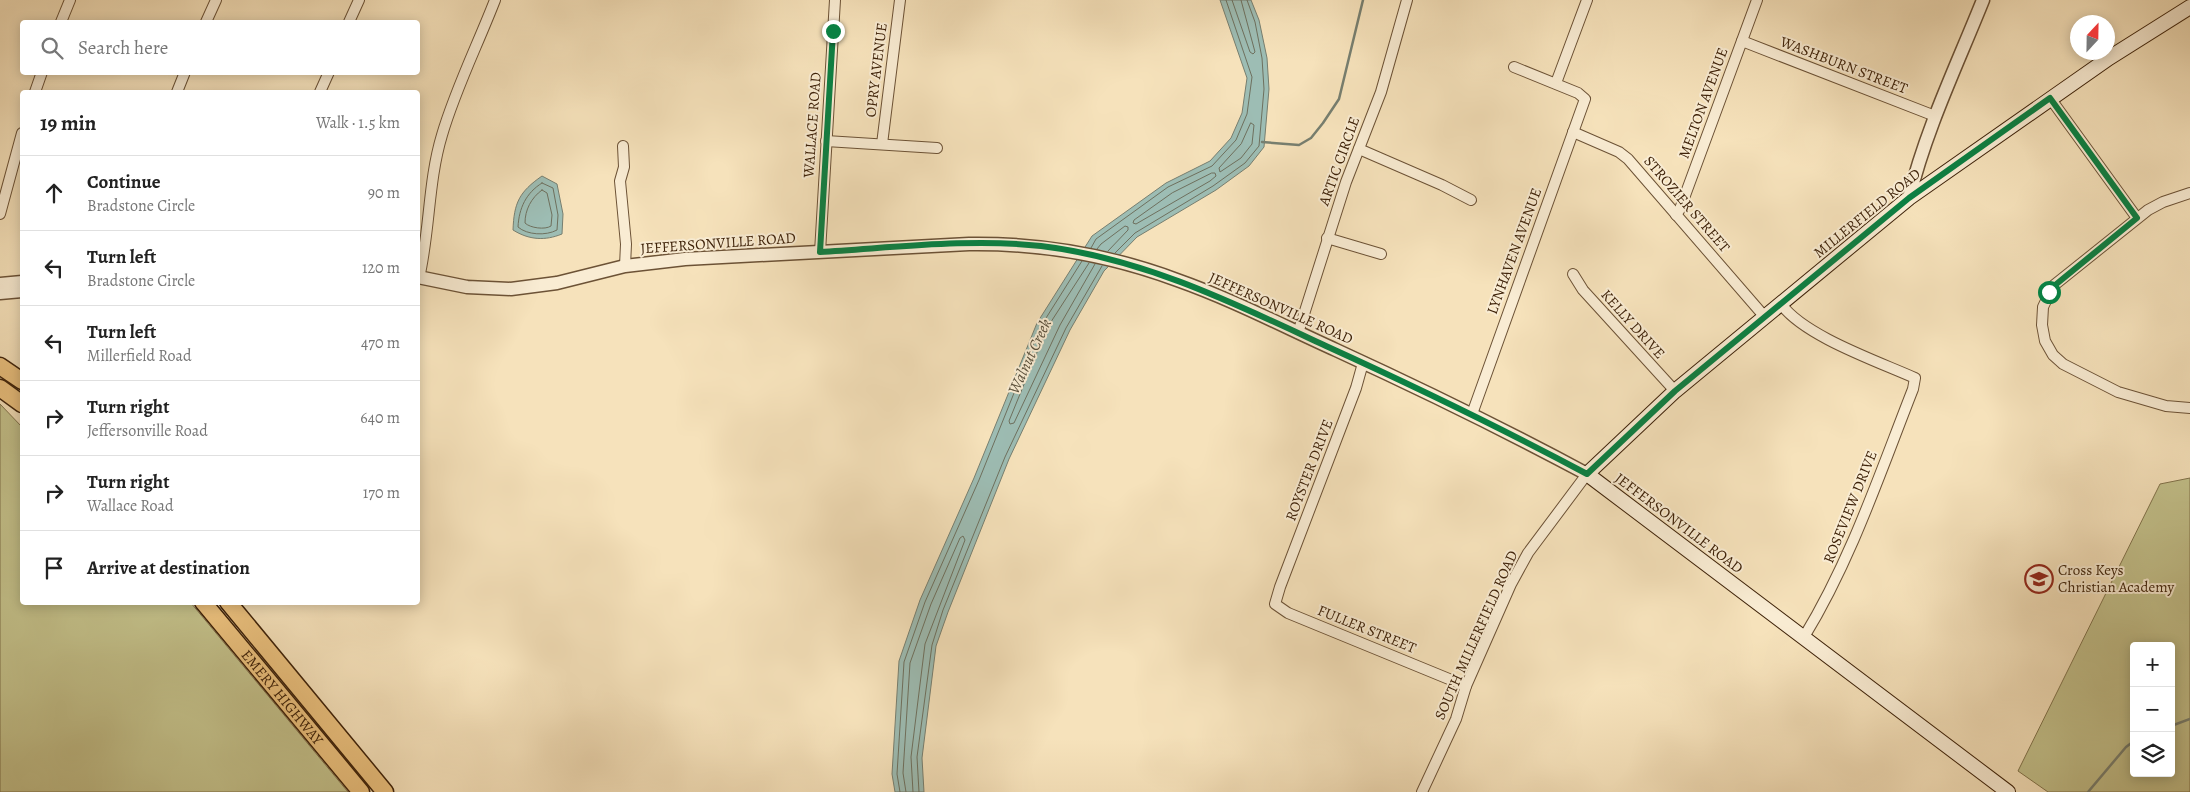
<!DOCTYPE html>
<meta charset="utf-8">
<style>
:root{--surface:#fff;--page:#f2f2f2;--text:#222;--muted:#767676;--line:#e0e0e0}
body{margin:0;font-family:Alegreya,serif;background:var(--page);color:var(--text)}
.controls{position:absolute;right:15px;bottom:15px;display:grid;overflow:hidden;border-radius:5px;box-shadow:0 2px 12px #0003}
.controls button{width:45px;height:45px;display:grid;place-items:center;padding:0;border:0;border-bottom:1px solid var(--line);background:var(--surface);color:var(--text);font:25px sans-serif}
.compass{position:absolute;left:2070px;top:15px;width:45px;height:45px;border-radius:50%;background:var(--surface);box-shadow:0 2px 12px #0003;rotate:22deg}
.stop{position:absolute;width:15px;height:15px;margin:-11px;border:4px solid #0b8043;border-radius:50%;background:#fff}
.stop.end{background:#0b8043;border-color:#fff;box-shadow:0 1px 5px #0008}
.list{margin:0;padding:0;list-style:none}
h2{display:flex;justify-content:space-between;align-items:center;height:65px;margin:0;padding:0 20px;font-size:21px}
h2 small{font-size:16px;font-weight:400;color:var(--muted)}
.list li{display:grid;grid-template-columns:32px 1fr auto;gap:15px;align-items:center;box-sizing:border-box;height:75px;padding:0 20px;border-top:1px solid var(--line)}
.list b{display:block;font-size:19px;white-space:nowrap}
.list p{margin:0;font-size:16px;white-space:nowrap;color:var(--muted)}
.list em{font-size:16px;font-style:normal;color:var(--muted)}
.icon{flex:none;width:28px;height:28px;fill:none;stroke:currentColor;stroke-width:2;stroke-linecap:round;stroke-linejoin:round}
.map{position:relative;flex:none;width:2190px;height:792px;overflow:hidden}
.search{position:absolute;background:var(--surface);box-shadow:0 2px 12px #0003;left:20px;top:20px;width:400px;height:55px;display:flex;align-items:center;gap:12px;box-sizing:border-box;padding:0 18px;border-radius:5px;color:var(--muted);font-size:19px}
.panel{position:absolute;background:var(--surface);box-shadow:0 2px 12px #0003;left:20px;top:90px;width:400px;height:515px;border-radius:5px}
.map>svg:first-child{display:block}
.green{fill:#c3c18b;stroke:#80724a;fill-rule:evenodd}
.water{fill:#9dbdb4;stroke:#777f70}
.lines{fill:none;stroke-linecap:round;stroke-linejoin:round}
.shore{stroke:#6e705e;stroke-width:1}
.stream{stroke:#777f70;stroke-width:2.5}
.minor-casing{stroke:#6c5236;stroke-width:12}
.tertiary-casing{stroke:#6c5236;stroke-width:15}
.secondary-casing{stroke:#3e2209;stroke-width:16}
.trunk-casing{stroke:#3e2209;stroke-width:19}
.minor{stroke:#f9ecd3;stroke-width:10}
.tertiary{stroke:#f9ecd3;stroke-width:12}
.secondary{stroke:#f9ecd3;stroke-width:14}
.trunk{stroke:#ebc17e;stroke-width:16}
.route{stroke:#0b8043;stroke-width:6}
.labels{text-anchor:middle;stroke-width:4;stroke-linejoin:round;paint-order:stroke}
.street-label{font-size:15px;fill:#3e2209;stroke:#f9ecd3}
.poi-label{font-size:15px;fill:#3e2209;stroke:#f9ecd3;text-anchor:start}
.water-label{font-size:16px;font-style:italic;fill:#5a503c;stroke:#f9ecd3}
</style>
<div class="map">
<svg width="2190" height="792" viewBox="0 0 2190 792">
<rect width="100%" height="100%" fill="#f6e2bb"/>
<filter id="stains"><feTurbulence type="fractalNoise" baseFrequency=".004" numOctaves="4"/><feColorMatrix values="0 0 0 0 .2 0 0 0 0 .09 0 0 0 0 .02 0 0 0 .5 -.17"/></filter>
<radialGradient id="worn" r=".72"><stop offset=".6" stop-color="#630" stop-opacity="0"/><stop offset="1" stop-color="#630" stop-opacity=".3"/></radialGradient>
<!-- green -->
<g class="green">
<path d="M 0,404 L 22,427 L 22,602 L 191,603 L 348,792 L 0,792 Z"/>
<path d="M 2190,478 L 2190,792 L 2048,792 L 2018,771 L 2160,484 ZM 2134,646 L 2171,646 L 2171,773 L 2134,773 Z"/>
</g>
<!-- water -->
<g class="water">
<path d="M 1220,0 L 1251,0 L 1259,20 L 1267,58 L 1269,89 L 1264,147 L 1249,166 L 1216,190 L 1137,237 L 1104,271 L 1070,330 L 1009,459 L 948,612 L 936,646 L 922,758 L 924,792 L 895,792 L 892,774 L 899,661 L 920,600 L 974,478 L 1037,323 L 1092,236 L 1166,183 L 1210,161 L 1231,138 L 1242,113 L 1247,78 Z"/>
<path d="M 542,176 L 557,184 L 563,214 L 562,234 C 545,241 529,240 513,230 C 514,203 519,192 542,176 Z"/>
</g>
<g class="lines">
<!-- shore -->
<g class="shore">
<path d="M 1232,0 L 1250,52 L 1253,54 L 1255,52 L 1241,0"/>
<path d="M 1251,123 L 1254,125 L 1252,144 L 1241,158 L 1220,172 L 1219,168 L 1241,144 Z"/>
<path d="M 1212,173 L 1215,173 L 1216,176 L 1210,181 L 1136,224 L 1133,223 L 1134,220 L 1172,193 Z"/>
<path d="M 542,183 L 553,188 L 558,215 L 557,230 C 546,236 527,235 518,227 C 519,208 526,193 542,183 Z"/>
<path d="M 542,190 L 547,193 L 552,215 L 551,226 C 545,230 530,228 525,223 C 525,210 531,198 542,190 Z"/>
<path d="M 1091,248 L 1096,239 L 1168,187 L 1212,166 L 1236,140 L 1247,114 L 1252,77 L 1226,0"/>
<path d="M 1097,249 L 1101,244 L 1125,226 L 1128,227 L 1128,230 L 1108,251"/>
<path d="M 1115,253 L 1135,233 L 1213,186 L 1245,163 L 1259,146 L 1264,89 L 1262,58 L 1255,22 L 1247,0"/>
<path d="M 1089,263 L 1047,328 L 1009,421 L 1010,424 L 1014,423 L 1060,325 L 1095,264"/>
<path d="M 900,792 L 897,774 L 904,662 L 925,602 L 979,480 L 1041,326 L 1082,261"/>
<path d="M 906,792 L 903,773 L 910,663 L 931,604 L 960,538 L 963,536 L 965,540 L 925,644 L 911,757 L 913,792"/>
<path d="M 919,792 L 917,757 L 932,645 L 943,610 L 1005,457 L 1066,328 L 1102,266"/>
</g>
<!-- stream -->
<g class="stream">
<path d="M 1262,142 L 1299,145 L 1311,138 L 1323,123 L 1339,99 L 1363,0"/>
<path d="M 2171,726 L 2190,719"/>
<path d="M 2088,792 L 2126,747 L 2134,741"/>
</g>
<defs>
<g id="minor">
<path d="M 61,22 L 70,0"/>
<path d="M 206,22 L 216,0"/>
<path d="M 349,22 L 359,0"/>
<path d="M 1742,41 L 1935,116"/>
<path d="M 1556,83 L 1587,0"/>
<path d="M 35,92 L 42,72"/>
<path d="M 177,92 L 185,72"/>
<path d="M 320,92 L 329,72"/>
<path d="M 2050,98 L 2137,218"/>
<path d="M 1573,132 L 1619,152 L 1628,159 L 1764,316"/>
<path d="M 826,141 L 937,148"/>
<path d="M 882,144 L 900,0"/>
<path d="M 623,146 L 624,167 L 620,181 L 626,244 L 625,266"/>
<path d="M 1359,149 L 1442,185 L 1471,200"/>
<path d="M 2190,193 L 2163,202 L 2148,210 L 2053,286 L 2043,307 L 2042,325 L 2045,341 L 2053,355 L 2063,364 L 2118,392 L 2166,406 L 2190,408"/>
<path d="M 0,214 L 22,133"/>
<path d="M 1676,215 L 1680,209 L 1757,0"/>
<path d="M 1327,238 L 1381,254"/>
<path d="M 820,252 L 835,0"/>
<path d="M 1573,274 L 1583,290 L 1675,391"/>
<path d="M 419,278 C 430,231 428,181 442,135 C 455,90 478,44 495,0"/>
<path d="M 1781,304 C 1804,336 1877,361 1915,378 L 1913,389 C 1880,473 1851,560 1804,637"/>
<path d="M 1298,333 L 1346,182 L 1381,92 L 1407,0"/>
<path d="M 1363,363 L 1356,388 L 1280,587 L 1275,604 L 1288,613 L 1466,686"/>
<path d="M 1472,414 L 1585,99 L 1578,93 L 1514,67"/>
<path d="M 1422,792 L 1456,719 L 1466,686 L 1511,584 L 1528,553 L 1587,474"/>
</g>
<g id="tertiary">
<path d="M 1909,198 C 1926,129 1957,65 1983,0"/>
<path d="M 418,277 L 467,287 L 511,289 L 557,283 L 625,266 L 685,259 L 969,244 C 1040,243 1110,255 1177,280 C 1231,299 1283,326 1336,350 C 1421,389 1505,430 1587,474"/>
<path d="M 0,284 L 22,282"/>
<path d="M 0,293 L 22,291"/>
</g>
<path id="secondary" d="M 2008,792 L 1587,474 L 1675,391 L 1909,198 L 2109,58 L 2190,7"/>
<g id="trunk">
<path d="M 0,366 L 22,381"/>
<path d="M 0,388 L 22,404"/>
<path id="s1" d="M 203,602 L 361,792"/>
<path d="M 228,602 L 385,792"/>
</g>
</defs>
<!-- minor casing -->
<use href="#minor" class="minor-casing"/>
<!-- tertiary casing -->
<use href="#tertiary" class="tertiary-casing"/>
<!-- secondary casing -->
<use href="#secondary" class="secondary-casing"/>
<!-- trunk casing -->
<use href="#trunk" class="trunk-casing"/>
<!-- minor -->
<use href="#minor" class="minor"/>
<!-- tertiary -->
<use href="#tertiary" class="tertiary"/>
<!-- secondary -->
<use href="#secondary" class="secondary"/>
<!-- trunk -->
<use href="#trunk" class="trunk"/>
</g>
<g class="lines">
<!-- route -->
<path class="route" d="M 833,31 L 820,252 C 891,248 970,238 1041,246 C 1142,258 1234,303 1326,346 C 1414,386 1501,428 1587,474 L 1675,391 L 1909,198 L 2050,98 L 2137,218 L 2054,286 L 2049,292"/>
</g>
<!-- icons -->
<defs>
<symbol id="school-ring" viewBox="-11 -11 22 22"><circle r="9.5" fill="#f9ecd3" stroke="#8f2418" stroke-width="1.5"/><path d="M0-5L7-2L0 1L-7-2ZM-4 1L0 2.5L4 1V4Q0 6-4 4Z" fill="#8f2418"/></symbol>
</defs>
<g fill-rule="evenodd">
<use href="#school-ring" x="2023" y="563" width="32" height="32"/>
</g>
<g class="labels">
<!-- street labels -->
<g class="street-label">
<text transform="translate(1844 65) rotate(21)" y="5">WASHBURN STREET</text>
<text transform="translate(876 70) rotate(-83)" y="5">OPRY AVENUE</text>
<text transform="translate(1703 103) rotate(-70)" y="5">MELTON AVENUE</text>
<text transform="translate(812 125) rotate(-86)" y="5">WALLACE ROAD</text>
<text transform="translate(1339 161) rotate(-70)" y="5">ARTIC CIRCLE</text>
<text transform="translate(1687 204) rotate(49)" y="5">STROZIER STREET</text>
<text transform="translate(1867 213) rotate(-39)" y="5">MILLERFIELD ROAD</text>
<text transform="translate(718 243) rotate(-4)" y="5">JEFFERSONVILLE ROAD</text>
<text transform="translate(1514 251) rotate(-70)" y="5">LYNHAVEN AVENUE</text>
<text transform="translate(1281 308) rotate(24)" y="5">JEFFERSONVILLE ROAD</text>
<text transform="translate(1633 324) rotate(48)" y="5">KELLY DRIVE</text>
<text transform="translate(1309 470) rotate(-69)" y="5">ROYSTER DRIVE</text>
<text transform="translate(1850 507) rotate(-68)" y="5">ROSEVIEW DRIVE</text>
<text transform="translate(1679 523) rotate(37)" y="5">JEFFERSONVILLE ROAD</text>
<text transform="translate(1367 629) rotate(22)" y="5">FULLER STREET</text>
<text transform="translate(1476 635) rotate(-66)" y="5">SOUTH MILLERFIELD ROAD</text>
<text dy="5" stroke="none"><textPath href="#s1" startOffset="124">EMERY HIGHWAY</textPath></text>
</g>
<!-- poi labels -->
<g class="poi-label">
<text x="2058" y="575">Cross Keys<tspan x="2058" dy="17">Christian Academy</tspan></text>
</g>
<!-- water labels -->
<g class="water-label">
<text transform="translate(1029 356) rotate(-65)" y="6">Walnut Creek</text>
</g>
</g>
<rect width="100%" height="100%" filter="url(#stains)"/>
<rect width="100%" height="100%" fill="url(#worn)"/>
</svg>
<div class="controls">
<button>+</button>
<button>−</button>
<button><svg class="icon" aria-label="layers" viewBox="0 0 24 24"><path d="M12 4l9 5-9 5-9-5zM3 14l9 5 9-5"/></svg></button>
</div>
<svg class="compass" viewBox="-18 -18 36 36"><path d="M0-13l5 13h-10z" fill="#e53935"/><path d="M0 13l5-13h-10z" fill="#767676"/></svg>
<div class="stop" style="left:2049px;top:292px"></div>
<div class="stop end" style="left:833px;top:31px"></div>
<div class="search"><svg class="icon" aria-label="search" viewBox="0 0 24 24"><circle cx="10" cy="10" r="6"/><path d="M15 15l6 6"/></svg>Search here</div>
<section class="panel">
<h2>19 min<small>Walk · 1.5 km</small></h2>
<ul class="list">
<li><svg class="icon" aria-label="ahead" viewBox="0 0 24 24"><path d="M12 20V5M6 11l6-6 6 6"/></svg><div><b>Continue</b><p>Bradstone Circle</p></div><em>90 m</em></li>
<li><svg class="icon" aria-label="left" viewBox="0 0 24 24"><path d="M17 20v-9H6M10 6l-5 5 5 5"/></svg><div><b>Turn left</b><p>Bradstone Circle</p></div><em>120 m</em></li>
<li><svg class="icon" aria-label="left" viewBox="0 0 24 24"><path d="M17 20v-9H6M10 6l-5 5 5 5"/></svg><div><b>Turn left</b><p>Millerfield Road</p></div><em>470 m</em></li>
<li><svg class="icon" aria-label="right" viewBox="0 0 24 24"><path d="M7 20v-9h11M14 6l5 5-5 5"/></svg><div><b>Turn right</b><p>Jeffersonville Road</p></div><em>640 m</em></li>
<li><svg class="icon" aria-label="right" viewBox="0 0 24 24"><path d="M7 20v-9h11M14 6l5 5-5 5"/></svg><div><b>Turn right</b><p>Wallace Road</p></div><em>170 m</em></li>
<li><svg class="icon" aria-label="arrive" viewBox="0 0 24 24"><path d="M6 21V4h12l-3 4 3 4H6"/></svg><div><b>Arrive at destination</b></div></li>
</ul>
</section>
</div>
